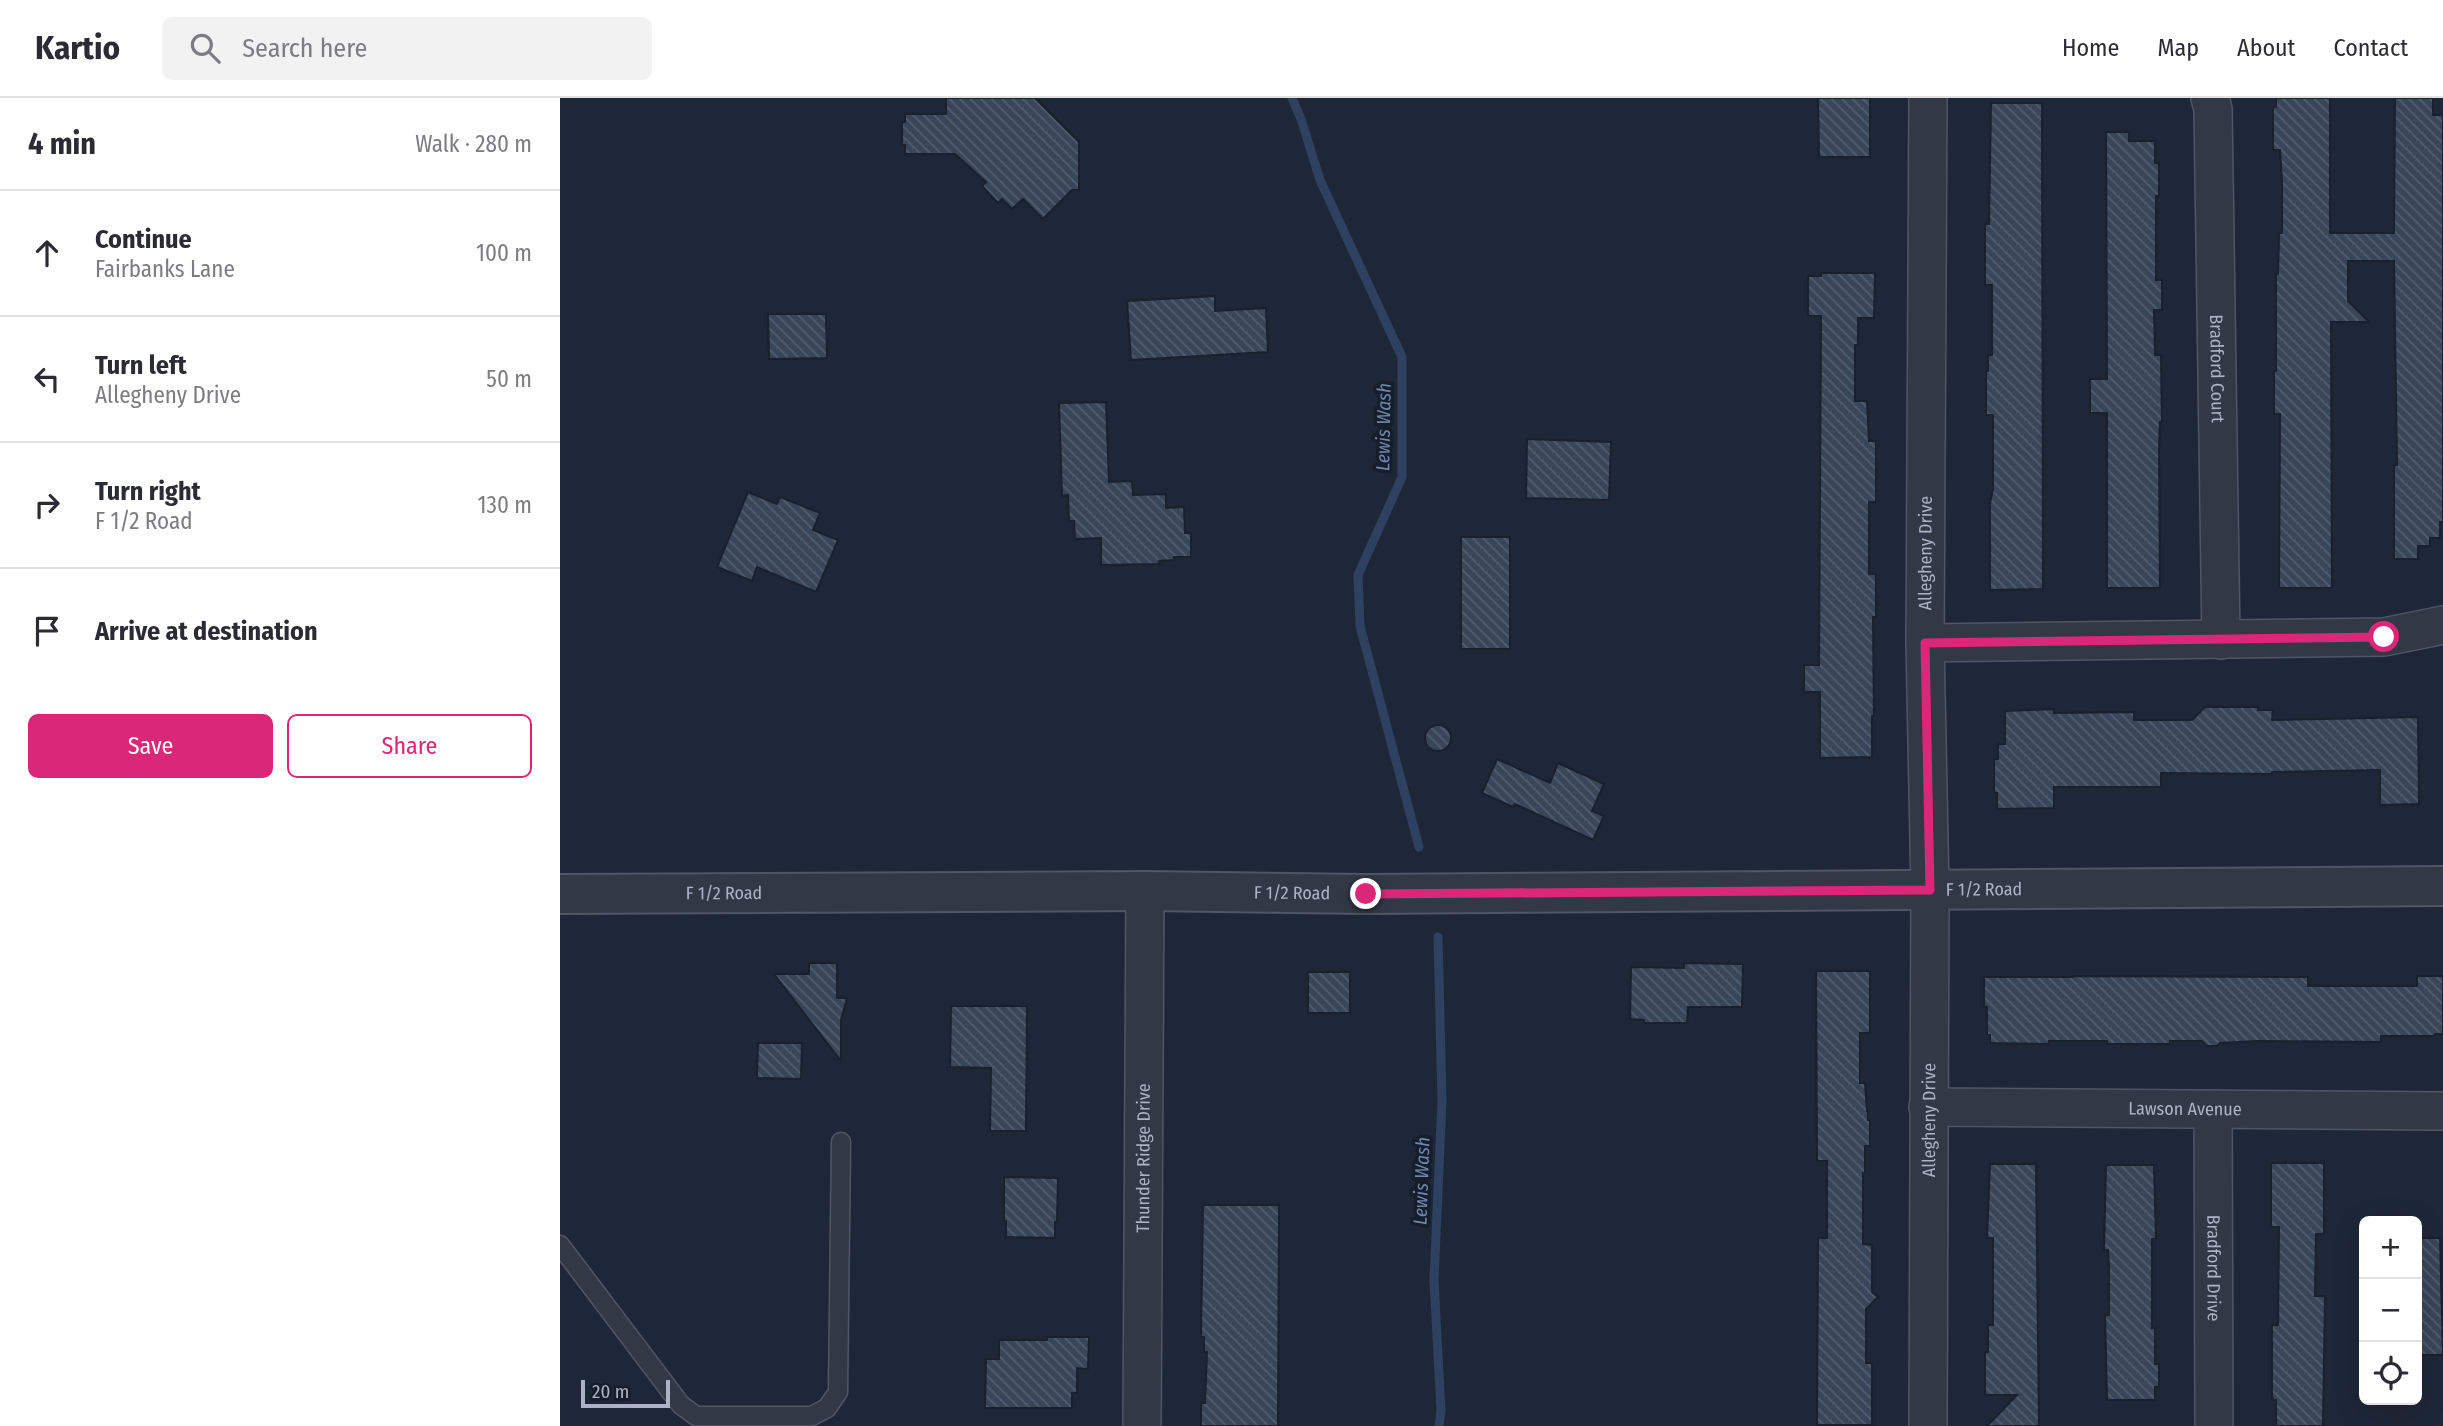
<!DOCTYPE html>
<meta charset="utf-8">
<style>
:root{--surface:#fff;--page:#f2f2f3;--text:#2b2b33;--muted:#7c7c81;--line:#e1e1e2;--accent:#db2777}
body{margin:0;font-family:"Fira Sans Condensed",sans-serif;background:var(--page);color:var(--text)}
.controls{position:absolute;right:21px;bottom:21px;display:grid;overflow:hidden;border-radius:10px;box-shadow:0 7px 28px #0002}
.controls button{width:63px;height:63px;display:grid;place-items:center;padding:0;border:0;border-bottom:2px solid var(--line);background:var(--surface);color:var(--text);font:35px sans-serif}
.scale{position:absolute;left:21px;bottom:18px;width:89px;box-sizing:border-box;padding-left:7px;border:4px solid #abb3c5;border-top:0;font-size:19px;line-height:24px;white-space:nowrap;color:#abb3c5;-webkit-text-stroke:5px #171e2b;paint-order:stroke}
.stop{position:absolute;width:21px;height:21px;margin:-16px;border:5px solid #db2777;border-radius:50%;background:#fff}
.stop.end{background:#db2777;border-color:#fff;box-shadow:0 2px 7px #0008}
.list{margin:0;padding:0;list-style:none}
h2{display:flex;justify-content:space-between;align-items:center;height:91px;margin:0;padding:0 28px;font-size:30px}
h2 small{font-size:23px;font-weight:400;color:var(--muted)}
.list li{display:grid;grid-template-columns:46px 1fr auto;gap:21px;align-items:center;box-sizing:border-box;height:126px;padding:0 28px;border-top:2px solid var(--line)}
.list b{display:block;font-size:26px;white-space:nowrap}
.list p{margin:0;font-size:23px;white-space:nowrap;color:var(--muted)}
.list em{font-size:23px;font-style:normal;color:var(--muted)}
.actions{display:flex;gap:14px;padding:21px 28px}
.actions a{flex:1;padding:16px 0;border:2px solid var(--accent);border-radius:10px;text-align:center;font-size:24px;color:var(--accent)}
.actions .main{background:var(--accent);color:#fff}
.icon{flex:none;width:38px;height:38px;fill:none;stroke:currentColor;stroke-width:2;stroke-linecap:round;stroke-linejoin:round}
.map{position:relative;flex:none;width:1883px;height:1328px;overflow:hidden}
header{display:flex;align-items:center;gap:42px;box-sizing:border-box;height:98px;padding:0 35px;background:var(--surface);border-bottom:2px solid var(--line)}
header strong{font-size:33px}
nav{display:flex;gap:38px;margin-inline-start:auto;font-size:24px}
.search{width:490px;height:63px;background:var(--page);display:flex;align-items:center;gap:18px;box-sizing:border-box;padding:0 24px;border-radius:10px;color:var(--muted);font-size:26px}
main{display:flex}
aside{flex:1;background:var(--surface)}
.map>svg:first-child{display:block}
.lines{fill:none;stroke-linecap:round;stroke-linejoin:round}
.stream{stroke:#2f4160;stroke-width:9}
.building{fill:url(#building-back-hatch);stroke:#19202e;stroke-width:2}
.service-casing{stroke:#4f5666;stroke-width:21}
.minor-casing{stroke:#4f5666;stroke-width:40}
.tertiary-casing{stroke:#4f5666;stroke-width:42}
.service{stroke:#313947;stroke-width:18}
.minor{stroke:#313947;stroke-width:37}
.tertiary{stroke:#313947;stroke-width:38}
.route{stroke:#db2777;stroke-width:9}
.labels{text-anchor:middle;stroke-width:7;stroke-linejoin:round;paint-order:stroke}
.street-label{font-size:18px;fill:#abb3c5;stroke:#171e2b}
.water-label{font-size:19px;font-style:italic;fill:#7088b0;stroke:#171e2b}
</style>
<header>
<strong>Kartio</strong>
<div class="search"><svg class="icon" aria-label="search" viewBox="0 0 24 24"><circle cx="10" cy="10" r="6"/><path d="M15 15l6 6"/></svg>Search here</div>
<nav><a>Home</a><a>Map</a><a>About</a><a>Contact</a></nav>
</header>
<main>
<aside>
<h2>4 min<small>Walk · 280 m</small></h2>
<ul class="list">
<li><svg class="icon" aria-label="ahead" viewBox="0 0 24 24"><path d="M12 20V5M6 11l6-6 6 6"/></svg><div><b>Continue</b><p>Fairbanks Lane</p></div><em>100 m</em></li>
<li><svg class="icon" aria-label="left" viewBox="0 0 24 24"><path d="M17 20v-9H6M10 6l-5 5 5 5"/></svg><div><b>Turn left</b><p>Allegheny Drive</p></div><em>50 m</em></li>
<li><svg class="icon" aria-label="right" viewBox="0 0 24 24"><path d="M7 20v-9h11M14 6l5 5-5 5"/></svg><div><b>Turn right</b><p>F 1/2 Road</p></div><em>130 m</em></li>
<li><svg class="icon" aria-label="arrive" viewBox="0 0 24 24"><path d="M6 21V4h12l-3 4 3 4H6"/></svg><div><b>Arrive at destination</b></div></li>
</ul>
<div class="actions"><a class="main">Save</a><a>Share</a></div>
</aside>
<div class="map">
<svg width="1883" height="1328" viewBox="0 0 1883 1328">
<defs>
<pattern id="building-back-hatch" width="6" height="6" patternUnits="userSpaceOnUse" patternTransform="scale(1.75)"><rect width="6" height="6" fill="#394558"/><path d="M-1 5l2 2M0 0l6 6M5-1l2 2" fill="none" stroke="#535d6e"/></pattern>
</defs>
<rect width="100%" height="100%" fill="#1e2737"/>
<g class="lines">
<!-- stream -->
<g class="stream">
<path d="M 732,0 L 741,21 L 760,82 L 842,259 L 842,379 L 798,477 L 800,528 L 859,749"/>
<path d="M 878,839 L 882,1003 L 874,1182 L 881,1313 L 879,1328"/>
</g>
</g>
<!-- building -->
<g class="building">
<path d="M 386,0 L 475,0 L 519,44 L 519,92 L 512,92 L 483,121 L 463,101 L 452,111 L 442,101 L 438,105 L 422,88 L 426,84 L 395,56 L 345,56 L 345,47 L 342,47 L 342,24 L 345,24 L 345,16 L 386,16 Z"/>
<path d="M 1258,0 L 1310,0 L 1310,59 L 1259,59 Z"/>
<path d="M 1716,0 L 1770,0 L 1770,135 L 1834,135 L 1835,0 L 1873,0 L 1873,17 L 1883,17 L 1883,424 L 1880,424 L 1880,440 L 1870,440 L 1870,448 L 1858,448 L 1858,461 L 1834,461 L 1834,367 L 1837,367 L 1834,163 L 1788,163 L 1788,203 L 1809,224 L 1771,224 L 1772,490 L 1719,490 L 1720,316 L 1714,316 L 1714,273 L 1716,273 L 1716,176 L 1718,176 L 1719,135 L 1722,135 L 1722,83 L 1720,52 L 1713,52 L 1713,9 L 1716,9 Z"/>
<path d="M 1431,5 L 1482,5 L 1483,491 L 1430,492 L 1430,405 L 1433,391 L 1433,317 L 1426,317 L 1426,273 L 1428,273 L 1428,257 L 1432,257 L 1432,187 L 1425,187 L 1425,126 L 1429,126 Z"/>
<path d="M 1546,34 L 1569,34 L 1569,43 L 1595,43 L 1595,65 L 1599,65 L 1599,98 L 1596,98 L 1596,182 L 1602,182 L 1602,212 L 1594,212 L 1595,257 L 1601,257 L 1602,324 L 1600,324 L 1599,350 L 1600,490 L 1547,490 L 1547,315 L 1530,315 L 1530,281 L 1547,281 Z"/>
<path d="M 1261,175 L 1315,175 L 1314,220 L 1298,220 L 1298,247 L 1295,247 L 1295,303 L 1307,303 L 1309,343 L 1316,343 L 1316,404 L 1309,404 L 1309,476 L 1316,476 L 1316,519 L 1313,519 L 1314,618 L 1312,618 L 1312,659 L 1260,660 L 1260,594 L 1244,594 L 1244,567 L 1259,567 L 1261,218 L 1248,218 L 1248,178 L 1261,178 Z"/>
<path d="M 655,198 L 655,213 L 706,210 L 708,254 L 571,262 L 567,203 Z"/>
<path d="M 208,216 L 266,216 L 267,260 L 209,261 Z"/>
<path d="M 546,304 L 549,384 L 572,383 L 573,397 L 606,396 L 606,410 L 624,409 L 625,435 L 631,435 L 631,459 L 614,459 L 614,462 L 599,463 L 600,466 L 541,467 L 541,440 L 515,441 L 514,423 L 509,423 L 508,397 L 502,398 L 499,305 Z"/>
<path d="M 967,341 L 1051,344 L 1049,402 L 966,400 Z"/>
<path d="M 188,394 L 217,406 L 220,399 L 260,415 L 253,432 L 278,442 L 256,494 L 197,469 L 192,483 L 157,469 Z"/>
<rect x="901" y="439" width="49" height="112"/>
<path d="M 1645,609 L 1698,609 L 1698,612 L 1713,612 L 1712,622 L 1858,619 L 1859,706 L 1820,707 L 1820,672 L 1712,674 L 1712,676 L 1601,675 L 1601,689 L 1494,689 L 1494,710 L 1437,711 L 1437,695 L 1434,695 L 1434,661 L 1438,661 L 1438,646 L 1445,646 L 1445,613 L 1494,611 L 1494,615 L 1574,614 L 1574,622 L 1632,622 Z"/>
<circle cx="878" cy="640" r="13"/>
<path d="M 937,661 L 990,685 L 998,665 L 1044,686 L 1032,713 L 1044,718 L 1033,742 L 955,706 L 953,709 L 922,695 Z"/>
<path d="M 249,865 L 277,865 L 277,900 L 287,900 L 281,922 L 281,963 L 214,876 L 249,876 Z"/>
<path d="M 1124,865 L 1183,866 L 1182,909 L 1128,909 L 1127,925 L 1084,925 L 1084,922 L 1070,921 L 1071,869 L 1124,870 Z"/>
<path d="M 1256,873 L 1310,873 L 1310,935 L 1300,935 L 1300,985 L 1305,985 L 1307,1013 L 1308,1013 L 1308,1022 L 1310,1022 L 1310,1048 L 1305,1048 L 1305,1075 L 1303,1075 L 1303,1146 L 1312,1147 L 1312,1194 L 1318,1199 L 1306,1211 L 1306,1265 L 1312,1265 L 1312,1327 L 1257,1327 L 1258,1140 L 1267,1140 L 1267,1063 L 1257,1063 Z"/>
<rect x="748" y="874" width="42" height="41"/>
<path d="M 1513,878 L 1748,879 L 1748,888 L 1857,888 L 1857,878 L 1883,878 L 1883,936 L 1875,936 L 1875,938 L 1821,938 L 1821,944 L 1698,943 L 1660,945 L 1657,948 L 1647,948 L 1642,943 L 1610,943 L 1610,946 L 1547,946 L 1547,943 L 1489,943 L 1489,946 L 1430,945 L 1430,937 L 1427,937 L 1427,909 L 1424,909 L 1424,879 L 1513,879 Z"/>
<path d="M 391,908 L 467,908 L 466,1033 L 430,1033 L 431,970 L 390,969 Z"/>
<path d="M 198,945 L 242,945 L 241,981 L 197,980 Z"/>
<path d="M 1711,1065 L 1764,1065 L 1764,1136 L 1756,1136 L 1755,1198 L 1765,1198 L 1763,1328 L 1716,1328 L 1716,1302 L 1713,1302 L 1712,1297 L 1712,1227 L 1718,1227 L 1719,1129 L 1711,1129 Z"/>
<path d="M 1430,1066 L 1476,1066 L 1479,1328 L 1427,1328 L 1457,1297 L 1425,1297 L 1425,1254 L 1428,1254 L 1428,1227 L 1433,1227 L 1433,1140 L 1427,1140 Z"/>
<path d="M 1546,1067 L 1594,1067 L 1596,1141 L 1592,1141 L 1592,1230 L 1595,1230 L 1595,1266 L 1599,1266 L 1599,1289 L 1595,1289 L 1595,1302 L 1547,1302 L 1545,1217 L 1549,1217 L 1549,1170 L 1548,1152 L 1544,1152 Z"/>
<path d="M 444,1079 L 498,1080 L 497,1124 L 495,1124 L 495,1140 L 446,1139 L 446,1123 L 444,1123 Z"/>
<path d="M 643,1107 L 719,1107 L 718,1328 L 641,1328 L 641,1305 L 645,1305 L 647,1254 L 644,1254 L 644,1239 L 641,1239 Z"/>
<path d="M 1857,1140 L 1880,1140 L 1883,1257 L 1857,1257 Z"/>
<path d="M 487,1239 L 529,1239 L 528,1271 L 517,1270 L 517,1295 L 512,1295 L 512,1310 L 425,1310 L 426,1261 L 439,1261 L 439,1242 L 487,1242 Z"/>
</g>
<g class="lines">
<defs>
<path id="service" d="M 0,1147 L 121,1307 L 136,1318 L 252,1318 L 267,1310 L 278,1294 L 281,1044"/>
<g id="minor">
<path id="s1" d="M 1650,0 L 1653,11 L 1661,542"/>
<path d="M 1365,545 L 1824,539 L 1883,527"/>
<path id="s2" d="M 1368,1009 L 1883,1013"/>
<path id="s3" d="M 1653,1011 L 1654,1328"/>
<path id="s4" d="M 582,1328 L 585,793"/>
<path id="s5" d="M 1368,1328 L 1370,792 L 1365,545 L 1368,0"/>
</g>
<g id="tertiary">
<path id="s6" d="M 0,796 L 585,793 L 806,796 L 1883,788"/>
</g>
</defs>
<!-- service casing -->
<use href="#service" class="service-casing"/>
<!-- minor casing -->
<use href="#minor" class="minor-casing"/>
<!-- tertiary casing -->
<use href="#tertiary" class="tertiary-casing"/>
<!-- service -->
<use href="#service" class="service"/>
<!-- minor -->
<use href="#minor" class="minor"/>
<!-- tertiary -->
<use href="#tertiary" class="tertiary"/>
</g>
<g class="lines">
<!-- route -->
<path class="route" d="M 806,796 L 1370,792 L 1365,545 L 1824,539"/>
</g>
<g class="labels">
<!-- street labels -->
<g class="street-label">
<text dy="6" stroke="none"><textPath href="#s1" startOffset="271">Bradford Court</textPath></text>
<text dy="6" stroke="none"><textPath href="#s5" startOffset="873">Allegheny Drive</textPath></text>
<text dy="6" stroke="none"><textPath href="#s6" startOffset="1424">F 1/2 Road</textPath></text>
<text dy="6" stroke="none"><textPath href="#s6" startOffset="164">F 1/2 Road</textPath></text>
<text dy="6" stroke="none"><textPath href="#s6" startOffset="732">F 1/2 Road</textPath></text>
<text dy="6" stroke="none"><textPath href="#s2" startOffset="257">Lawson Avenue</textPath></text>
<text dy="6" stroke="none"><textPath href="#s5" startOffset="306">Allegheny Drive</textPath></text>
<text dy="6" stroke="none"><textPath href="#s4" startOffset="268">Thunder Ridge Drive</textPath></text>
<text dy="6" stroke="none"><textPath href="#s3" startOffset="159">Bradford Drive</textPath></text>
</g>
<!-- water labels -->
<g class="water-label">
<text transform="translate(823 329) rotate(-89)" y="7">Lewis Wash</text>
<text transform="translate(861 1083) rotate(-88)" y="7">Lewis Wash</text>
</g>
</g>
</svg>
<div class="controls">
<button>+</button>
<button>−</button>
<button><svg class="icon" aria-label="locate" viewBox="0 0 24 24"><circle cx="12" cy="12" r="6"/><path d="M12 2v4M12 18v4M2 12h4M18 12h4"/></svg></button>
</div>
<div class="scale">20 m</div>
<div class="stop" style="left:1824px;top:539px"></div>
<div class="stop end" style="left:806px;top:796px"></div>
</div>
</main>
